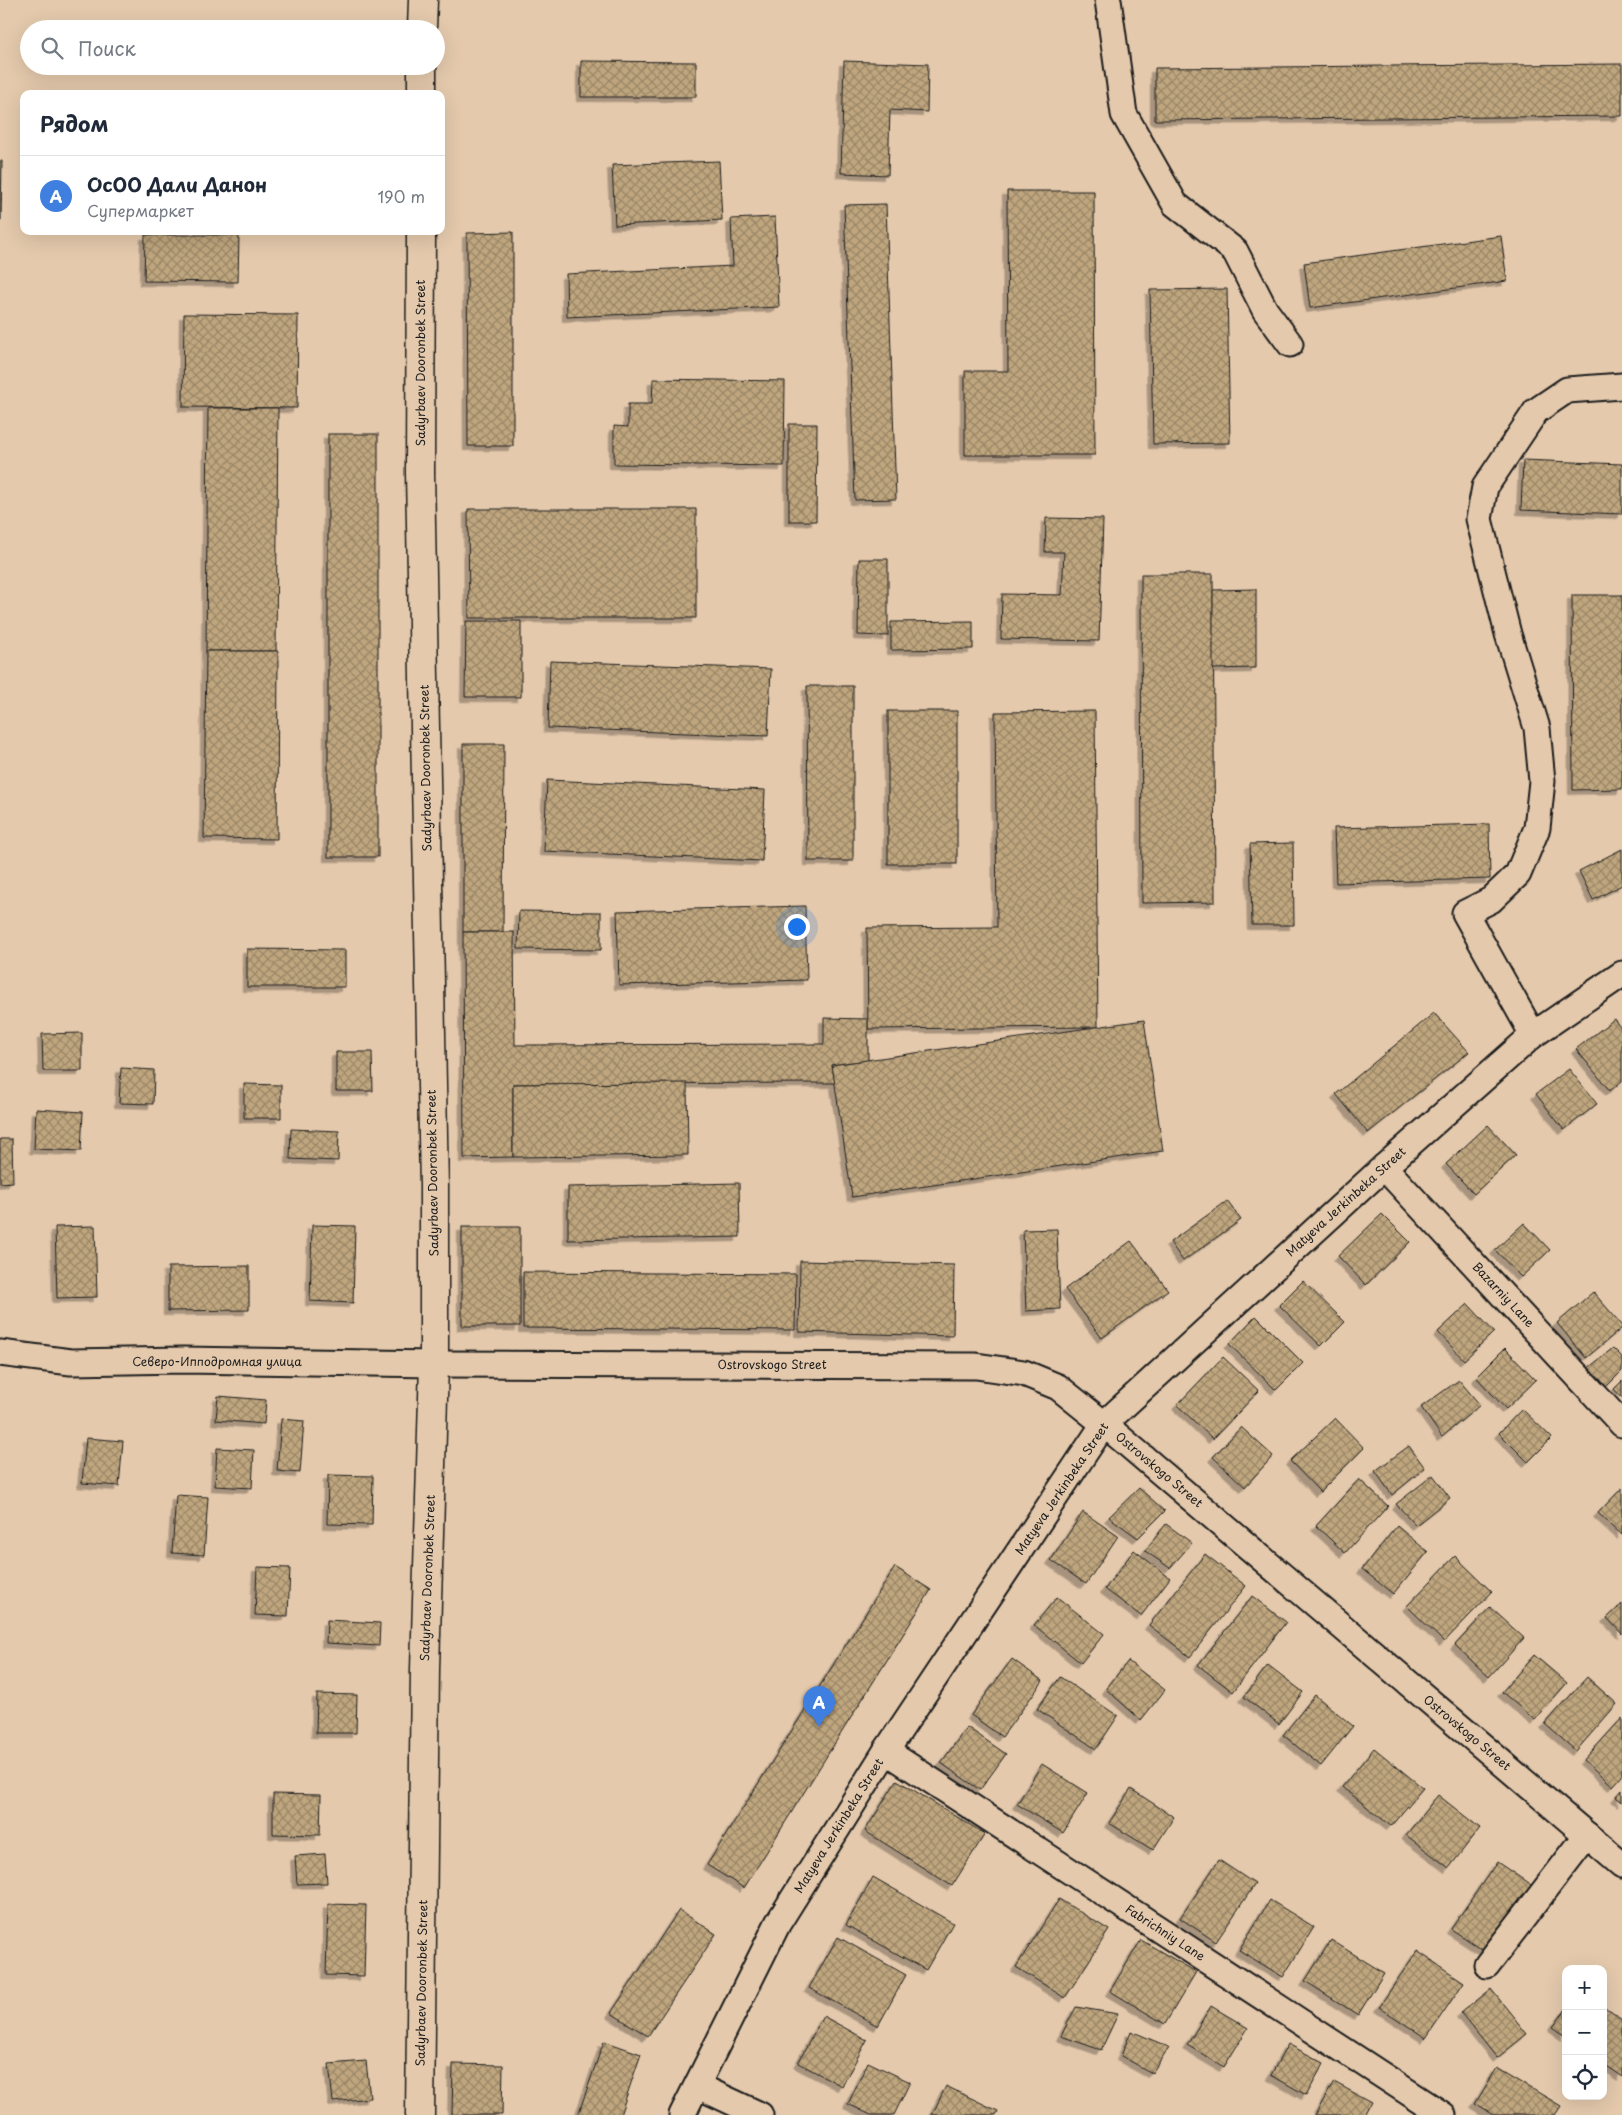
<!DOCTYPE html>
<html lang="ru">
<meta charset="utf-8">
<style>
:root{--surface:#fff;--page:#f2f2f3;--text:#1f2937;--muted:#747a83;--line:#e0e1e3;--accent:#1f6fb2}
body{margin:0;font-family:"Playpen Sans",sans-serif;background:var(--page);color:var(--text)}
.controls{position:absolute;right:15px;bottom:15px;display:grid;overflow:hidden;border-radius:10px;box-shadow:0 5px 20px #0002}
.controls button{width:45px;height:45px;display:grid;place-items:center;padding:0;border:0;border-bottom:1px solid var(--line);background:var(--surface);color:var(--text);font:25px sans-serif}
.you{position:absolute;left:796px;top:926px;width:18px;height:18px;margin:-12px;border:4px solid #fff;border-radius:50%;background:#1a73e8;box-shadow:0 0 0 8px #1a73e833}
.badge{display:grid;place-items:center;width:32px;height:32px;border-radius:50%;background:var(--accent);color:#fff;font-size:16px;font-weight:700}
.pin{position:absolute;translate:-50% -41px;filter:drop-shadow(0 1px 2px #0008)}
.pin::after{content:'';position:absolute;top:26px;width:18px;height:15px;background:inherit;clip-path:polygon(0 0,100% 0,50% 100%)}
.list{margin:0;padding:0;list-style:none}
h2{display:flex;justify-content:space-between;align-items:center;height:65px;margin:0;padding:0 20px;font-size:21px}
h2 small{font-size:16px;font-weight:400;color:var(--muted)}
.list li{display:grid;grid-template-columns:32px 1fr auto;gap:15px;align-items:center;box-sizing:border-box;height:80px;padding:0 20px;border-top:1px solid var(--line)}
.list b{display:block;font-size:19px;white-space:nowrap}
.list p{margin:0;font-size:16px;white-space:nowrap;color:var(--muted)}
.list em{font-size:16px;font-style:normal;color:var(--muted)}
.icon{flex:none;width:28px;height:28px;fill:none;stroke:currentColor;stroke-width:2;stroke-linecap:round;stroke-linejoin:round}
.map{position:relative;flex:none;width:1622px;height:2115px;overflow:hidden}
.search{position:absolute;background:var(--surface);box-shadow:0 5px 20px #0002;left:20px;top:20px;width:425px;height:55px;display:flex;align-items:center;gap:12px;box-sizing:border-box;padding:0 18px;border-radius:28px;color:var(--muted);font-size:19px}
.panel{position:absolute;background:var(--surface);box-shadow:0 5px 20px #0002;left:20px;top:90px;width:425px;height:145px;border-radius:10px}
.map>svg:first-child{display:block}
.building{fill:url(#building-cross-hatch);stroke:#1c1c1c;filter:url(#shadow)}
.lines{fill:none;stroke-linecap:round;stroke-linejoin:round}
.street-casing{stroke:#1c1c1c;stroke-width:29}
.secondary-casing{stroke:#1c1c1c;stroke-width:31}
.street{stroke:#e4c9ac;stroke-width:25}
.secondary{stroke:#e4c9ac;stroke-width:28}
.labels{text-anchor:middle;stroke-width:4;stroke-linejoin:round;paint-order:stroke}
.street-label{font-size:12px;fill:#1c1c1c;stroke:#e4c9ac}
</style>
<div class="map">
<svg width="1622" height="2115" viewBox="0 0 1622 2115">
<defs>
<pattern id="building-cross-hatch" width="8" height="8" patternUnits="userSpaceOnUse" patternTransform="scale(1.25)"><rect width="8" height="8" fill="#bfa67e"/><path d="M0 0l8 8M0 8l8-8" fill="none" stroke="#9a8666"/></pattern>
<filter id="shadow"><feDropShadow dx="-4.5" dy="4.5" stdDeviation="0" flood-color="#0004"/></filter>
</defs>
<rect width="100%" height="100%" fill="#e4c9ac"/>
<filter id="ink" filterUnits="userSpaceOnUse"><feTurbulence type="fractalNoise" baseFrequency=".02" numOctaves="2"/><feDisplacementMap in="SourceGraphic" scale="10" xChannelSelector="R" yChannelSelector="G"/><feConvolveMatrix kernelMatrix="1 2 1 2 8 2 1 2 1" color-interpolation-filters="sRGB"/></filter>
<g filter="url(#ink)">
<!-- building -->
<g class="building">
<path d="M 581,61 L 696,62 L 696,97 L 581,97 Z"/>
<path d="M 844,61 L 928,64 L 927,112 L 890,110 L 888,175 L 841,173 Z"/>
<path d="M 1622,64 L 1622,116 L 1155,120 L 1155,68 Z"/>
<path d="M 0,161 L 2,161 L 1,220 L 0,220 Z"/>
<path d="M 719,161 L 722,220 L 615,225 L 612,165 Z"/>
<path d="M 1007,191 L 1094,191 L 1095,455 L 965,455 L 965,371 L 1008,371 Z"/>
<path d="M 886,204 L 896,499 L 855,500 L 844,205 Z"/>
<path d="M 775,217 L 779,307 L 567,317 L 566,274 L 733,266 L 731,219 Z"/>
<path d="M 513,232 L 513,446 L 468,446 L 467,233 Z"/>
<path d="M 145,235 L 239,235 L 238,282 L 144,281 Z"/>
<path d="M 1501,236 L 1507,281 L 1310,308 L 1304,263 Z"/>
<path d="M 1227,289 L 1230,443 L 1153,444 L 1150,290 Z"/>
<path d="M 184,314 L 298,315 L 297,408 L 183,407 Z"/>
<path d="M 653,379 L 785,381 L 784,466 L 614,464 L 614,426 L 628,427 L 628,404 L 652,404 Z"/>
<path d="M 208,408 L 278,408 L 276,651 L 206,651 Z"/>
<path d="M 789,424 L 817,424 L 816,521 L 789,521 Z"/>
<rect x="328" y="434" width="50" height="423"/>
<path d="M 1523,460 L 1622,464 L 1622,514 L 1521,510 Z"/>
<path d="M 468,509 L 696,509 L 696,618 L 469,618 Z"/>
<path d="M 1046,518 L 1103,519 L 1099,641 L 1001,639 L 1002,594 L 1062,595 L 1064,552 L 1045,552 Z"/>
<path d="M 859,559 L 888,559 L 888,636 L 858,635 Z"/>
<path d="M 1141,574 L 1213,574 L 1215,902 L 1142,903 Z"/>
<path d="M 1256,589 L 1256,668 L 1213,669 L 1213,590 Z"/>
<path d="M 1572,595 L 1622,595 L 1622,789 L 1573,790 Z"/>
<path d="M 466,621 L 521,621 L 521,697 L 465,697 Z"/>
<path d="M 973,621 L 973,649 L 891,650 L 891,622 Z"/>
<path d="M 206,651 L 278,651 L 277,839 L 204,838 Z"/>
<path d="M 550,661 L 771,669 L 768,736 L 548,728 Z"/>
<path d="M 807,686 L 853,686 L 853,861 L 808,861 Z"/>
<rect x="888" y="711" width="69" height="153"/>
<path d="M 1095,711 L 1098,1027 L 868,1029 L 867,928 L 997,927 L 995,712 Z"/>
<path d="M 463,744 L 504,744 L 503,932 L 463,932 Z"/>
<path d="M 547,780 L 765,790 L 762,861 L 544,851 Z"/>
<path d="M 1489,824 L 1490,879 L 1336,883 L 1334,828 Z"/>
<path d="M 1293,843 L 1294,925 L 1252,925 L 1250,844 Z"/>
<path d="M 1622,849 L 1622,885 L 1593,900 L 1579,871 Z"/>
<path d="M 805,906 L 807,980 L 619,985 L 617,911 Z"/>
<path d="M 519,911 L 601,912 L 601,950 L 518,949 Z"/>
<path d="M 463,932 L 514,932 L 515,1045 L 824,1044 L 824,1018 L 868,1019 L 868,1060 L 832,1065 L 835,1083 L 513,1084 L 513,1157 L 464,1158 Z"/>
<path d="M 247,949 L 345,950 L 345,987 L 247,987 Z"/>
<path d="M 1434,1013 L 1469,1052 L 1368,1133 L 1336,1094 Z"/>
<path d="M 1614,1019 L 1622,1030 L 1622,1081 L 1610,1091 L 1576,1049 Z"/>
<path d="M 1144,1020 L 1163,1151 L 852,1197 L 832,1065 Z"/>
<path d="M 82,1033 L 82,1071 L 43,1071 L 42,1034 Z"/>
<path d="M 336,1052 L 372,1052 L 373,1091 L 336,1091 Z"/>
<path d="M 121,1068 L 154,1070 L 153,1104 L 119,1103 Z"/>
<path d="M 1569,1069 L 1597,1104 L 1564,1130 L 1536,1094 Z"/>
<path d="M 687,1083 L 688,1155 L 513,1157 L 513,1084 Z"/>
<path d="M 244,1084 L 281,1085 L 281,1118 L 244,1118 Z"/>
<path d="M 36,1109 L 83,1112 L 81,1151 L 34,1149 Z"/>
<path d="M 1488,1125 L 1516,1155 L 1474,1194 L 1446,1164 Z"/>
<path d="M 291,1129 L 339,1131 L 338,1161 L 290,1159 Z"/>
<path d="M 0,1139 L 12,1139 L 13,1182 L 0,1183 Z"/>
<path d="M 739,1183 L 740,1237 L 568,1240 L 568,1187 Z"/>
<path d="M 1227,1201 L 1241,1220 L 1183,1261 L 1170,1242 Z"/>
<path d="M 1382,1214 L 1410,1242 L 1366,1285 L 1338,1256 Z"/>
<path d="M 1524,1223 L 1550,1250 L 1521,1277 L 1495,1250 Z"/>
<path d="M 312,1225 L 355,1226 L 353,1303 L 310,1301 Z"/>
<path d="M 95,1226 L 97,1297 L 57,1298 L 55,1227 Z"/>
<rect x="462" y="1227" width="58" height="99"/>
<path d="M 1057,1229 L 1060,1309 L 1026,1311 L 1023,1230 Z"/>
<path d="M 1131,1241 L 1168,1290 L 1102,1338 L 1065,1289 Z"/>
<path d="M 800,1261 L 954,1265 L 953,1336 L 799,1332 Z"/>
<path d="M 249,1266 L 249,1310 L 168,1311 L 168,1267 Z"/>
<path d="M 523,1272 L 796,1274 L 795,1330 L 523,1328 Z"/>
<path d="M 1303,1281 L 1345,1322 L 1321,1346 L 1279,1305 Z"/>
<path d="M 1593,1292 L 1622,1325 L 1622,1328 L 1586,1358 L 1557,1323 Z"/>
<path d="M 1468,1304 L 1494,1332 L 1464,1360 L 1438,1332 Z"/>
<path d="M 1256,1316 L 1303,1363 L 1276,1390 L 1229,1344 Z"/>
<path d="M 1505,1348 L 1536,1380 L 1506,1409 L 1476,1377 Z"/>
<path d="M 1613,1348 L 1622,1357 L 1622,1371 L 1604,1389 L 1587,1369 Z"/>
<path d="M 1223,1357 L 1259,1391 L 1213,1439 L 1177,1405 Z"/>
<path d="M 1459,1380 L 1480,1405 L 1442,1437 L 1421,1407 Z"/>
<path d="M 1622,1381 L 1622,1398 L 1614,1389 Z"/>
<path d="M 218,1396 L 266,1400 L 264,1424 L 216,1420 Z"/>
<path d="M 1522,1409 L 1552,1438 L 1528,1462 L 1499,1433 Z"/>
<path d="M 1335,1418 L 1364,1448 L 1320,1492 L 1290,1461 Z"/>
<path d="M 281,1419 L 304,1421 L 300,1473 L 277,1471 Z"/>
<path d="M 1241,1427 L 1273,1456 L 1245,1487 L 1213,1457 Z"/>
<path d="M 86,1438 L 123,1441 L 119,1486 L 82,1483 Z"/>
<path d="M 1409,1446 L 1425,1468 L 1392,1495 L 1375,1471 Z"/>
<path d="M 217,1448 L 254,1450 L 252,1488 L 215,1486 Z"/>
<path d="M 328,1475 L 373,1476 L 372,1525 L 327,1524 Z"/>
<path d="M 1433,1475 L 1450,1498 L 1416,1525 L 1396,1504 Z"/>
<path d="M 1359,1479 L 1388,1506 L 1345,1553 L 1316,1526 Z"/>
<path d="M 1139,1488 L 1165,1511 L 1138,1538 L 1109,1517 Z"/>
<path d="M 1622,1488 L 1622,1535 L 1598,1513 Z"/>
<path d="M 176,1495 L 208,1497 L 204,1555 L 172,1553 Z"/>
<path d="M 1083,1512 L 1118,1536 L 1086,1584 L 1051,1560 Z"/>
<path d="M 1166,1524 L 1192,1543 L 1170,1568 L 1145,1551 Z"/>
<path d="M 1397,1526 L 1428,1552 L 1393,1594 L 1362,1569 Z"/>
<path d="M 1134,1550 L 1170,1578 L 1141,1616 L 1105,1589 Z"/>
<path d="M 1205,1554 L 1246,1586 L 1190,1657 L 1149,1625 Z"/>
<path d="M 1455,1556 L 1492,1592 L 1444,1642 L 1407,1606 Z"/>
<path d="M 257,1567 L 290,1568 L 288,1616 L 255,1615 Z"/>
<path d="M 895,1567 L 931,1590 L 744,1888 L 707,1865 Z"/>
<path d="M 1252,1596 L 1286,1622 L 1233,1692 L 1198,1665 Z"/>
<path d="M 1057,1597 L 1104,1634 L 1081,1663 L 1034,1625 Z"/>
<path d="M 1622,1604 L 1622,1634 L 1607,1618 Z"/>
<path d="M 1490,1607 L 1524,1638 L 1489,1677 L 1455,1645 Z"/>
<path d="M 327,1620 L 380,1623 L 379,1646 L 326,1643 Z"/>
<path d="M 1534,1655 L 1567,1683 L 1535,1720 L 1502,1692 Z"/>
<path d="M 1012,1659 L 1043,1681 L 1002,1737 L 971,1715 Z"/>
<path d="M 1128,1661 L 1165,1690 L 1141,1720 L 1106,1689 Z"/>
<path d="M 1268,1665 L 1303,1692 L 1279,1724 L 1244,1697 Z"/>
<path d="M 1060,1677 L 1118,1716 L 1096,1749 L 1037,1709 Z"/>
<path d="M 1587,1677 L 1617,1704 L 1576,1751 L 1545,1724 Z"/>
<path d="M 317,1694 L 357,1695 L 356,1733 L 316,1733 Z"/>
<path d="M 1315,1695 L 1353,1726 L 1321,1766 L 1283,1735 Z"/>
<path d="M 1622,1718 L 1622,1776 L 1613,1786 L 1584,1760 Z"/>
<path d="M 967,1727 L 1006,1754 L 980,1790 L 941,1763 Z"/>
<path d="M 1374,1748 L 1423,1788 L 1391,1826 L 1342,1787 Z"/>
<path d="M 1042,1764 L 1088,1793 L 1063,1833 L 1017,1804 Z"/>
<path d="M 897,1780 L 985,1834 L 952,1886 L 865,1831 Z"/>
<path d="M 1131,1789 L 1174,1817 L 1153,1850 L 1109,1823 Z"/>
<path d="M 1622,1790 L 1622,1802 L 1616,1797 Z"/>
<path d="M 273,1794 L 321,1795 L 320,1835 L 273,1834 Z"/>
<path d="M 1438,1795 L 1480,1828 L 1449,1868 L 1406,1835 Z"/>
<path d="M 325,1854 L 327,1883 L 297,1884 L 295,1856 Z"/>
<path d="M 1219,1860 L 1255,1884 L 1216,1942 L 1180,1918 Z"/>
<path d="M 1497,1862 L 1534,1887 L 1488,1953 L 1451,1929 Z"/>
<path d="M 873,1877 L 953,1923 L 926,1970 L 846,1925 Z"/>
<path d="M 1059,1899 L 1109,1930 L 1065,1998 L 1016,1967 Z"/>
<path d="M 1270,1900 L 1314,1927 L 1283,1977 L 1239,1950 Z"/>
<path d="M 328,1904 L 366,1905 L 364,1976 L 326,1975 Z"/>
<path d="M 679,1910 L 716,1934 L 648,2036 L 611,2013 Z"/>
<path d="M 838,1937 L 906,1975 L 878,2026 L 809,1988 Z"/>
<path d="M 1141,1940 L 1196,1972 L 1165,2024 L 1110,1991 Z"/>
<path d="M 1331,1940 L 1384,1973 L 1358,2015 L 1305,1981 Z"/>
<path d="M 1417,1951 L 1464,1982 L 1426,2038 L 1379,2007 Z"/>
<path d="M 1491,1989 L 1527,2034 L 1497,2058 L 1461,2013 Z"/>
<path d="M 1211,2006 L 1248,2028 L 1224,2067 L 1187,2045 Z"/>
<path d="M 1603,2006 L 1622,2019 L 1622,2077 L 1603,2064 Z"/>
<path d="M 1076,2007 L 1118,2014 L 1101,2050 L 1061,2036 Z"/>
<path d="M 1566,2009 L 1566,2036 L 1553,2027 Z"/>
<path d="M 823,2016 L 867,2040 L 842,2086 L 798,2063 Z"/>
<path d="M 1131,2031 L 1169,2047 L 1152,2073 L 1121,2056 Z"/>
<path d="M 604,2041 L 641,2054 L 620,2115 L 578,2115 Z"/>
<path d="M 1288,2044 L 1324,2063 L 1306,2095 L 1271,2075 Z"/>
<path d="M 366,2061 L 370,2098 L 333,2102 L 329,2064 Z"/>
<path d="M 868,2062 L 910,2082 L 894,2115 L 871,2115 L 848,2104 Z"/>
<path d="M 453,2064 L 503,2065 L 502,2115 L 452,2115 Z"/>
<path d="M 1497,2068 L 1561,2106 L 1555,2115 L 1493,2115 L 1475,2104 Z"/>
<path d="M 1334,2082 L 1371,2102 L 1364,2115 L 1315,2115 Z"/>
<path d="M 946,2086 L 998,2111 L 996,2115 L 932,2115 Z"/>
</g>
<g class="lines">
<defs>
<g id="street">
<path d="M 1108,0 L 1124,114 L 1175,204 L 1235,251 L 1265,310 L 1290,344"/>
<path d="M 1533,1035 L 1465,913 L 1491,900 L 1518,874 L 1537,828 L 1542,781 L 1537,728 L 1508,634 L 1479,519 L 1485,487 L 1536,411 L 1567,390 L 1622,386"/>
<path d="M 1384,1167 L 1622,1424"/>
<path d="M 0,1353 L 71,1362 L 183,1360 L 434,1364 L 976,1366 L 1024,1373 L 1058,1387 L 1104,1424 L 1622,1865"/>
<path d="M 886,1751 L 1443,2115"/>
<path d="M 1487,1965 L 1587,1835"/>
<path d="M 698,2086 L 760,2115"/>
<path d="M 682,2115 L 778,1923 L 886,1751 L 1104,1424 L 1384,1167 L 1533,1035 L 1622,974"/>
</g>
<g id="secondary">
<path d="M 422,29 L 423,0"/>
<path d="M 422,94 L 422,66"/>
<path d="M 420,2115 L 425,1669 L 434,1364 L 434,1187 L 420,473 L 421,231"/>
</g>
</defs>
<!-- street casing -->
<use href="#street" class="street-casing"/>
<!-- secondary casing -->
<use href="#secondary" class="secondary-casing"/>
<!-- street -->
<use href="#street" class="street"/>
<!-- secondary -->
<use href="#secondary" class="secondary"/>
</g>
</g>
<g class="labels">
<!-- street labels -->
<g class="street-label">
<text transform="translate(421 363) rotate(-90)" y="4">Sadyrbaev Dooronbek Street</text>
<text transform="translate(426 768) rotate(-91)" y="4">Sadyrbaev Dooronbek Street</text>
<text transform="translate(433 1173) rotate(-91)" y="4">Sadyrbaev Dooronbek Street</text>
<text transform="translate(1346 1202) rotate(-42)" y="4">Matyeva Jerkinbeka Street</text>
<text transform="translate(1503 1295) rotate(47)" y="4">Bazarniy Lane</text>
<text x="217" y="1366">Северо-Ипподромная улица</text>
<text x="772" y="1369">Ostrovskogo Street</text>
<text transform="translate(1159 1470) rotate(40)" y="4">Ostrovskogo Street</text>
<text transform="translate(1062 1489) rotate(-56)" y="4">Matyeva Jerkinbeka Street</text>
<text transform="translate(428 1578) rotate(-88)" y="4">Sadyrbaev Dooronbek Street</text>
<text transform="translate(1467 1733) rotate(40)" y="4">Ostrovskogo Street</text>
<text transform="translate(839 1826) rotate(-58)" y="4">Matyeva Jerkinbeka Street</text>
<text transform="translate(1165 1933) rotate(33)" y="4">Fabrichniy Lane</text>
<text transform="translate(422 1983) rotate(-89)" y="4">Sadyrbaev Dooronbek Street</text>
</g>
</g>
</svg>
<div class="controls">
<button>+</button>
<button>−</button>
<button><svg class="icon" aria-label="locate" viewBox="0 0 24 24"><circle cx="12" cy="12" r="6"/><path d="M12 2v4M12 18v4M2 12h4M18 12h4"/></svg></button>
</div>
<div class="you"></div>
<div class="pin badge" style="left:819px;top:1727px;background:#3f7fe0">A</div>
<div class="search"><svg class="icon" aria-label="search" viewBox="0 0 24 24"><circle cx="10" cy="10" r="6"/><path d="M15 15l6 6"/></svg>Поиск</div>
<section class="panel">
<h2>Рядом<small></small></h2>
<ul class="list">
<li><span class="badge" style="background:#3f7fe0">A</span><div><b>ОсОО Дали Данон</b><p>Супермаркет</p></div><em>190 m</em></li>
</ul>
</section>
</div>
